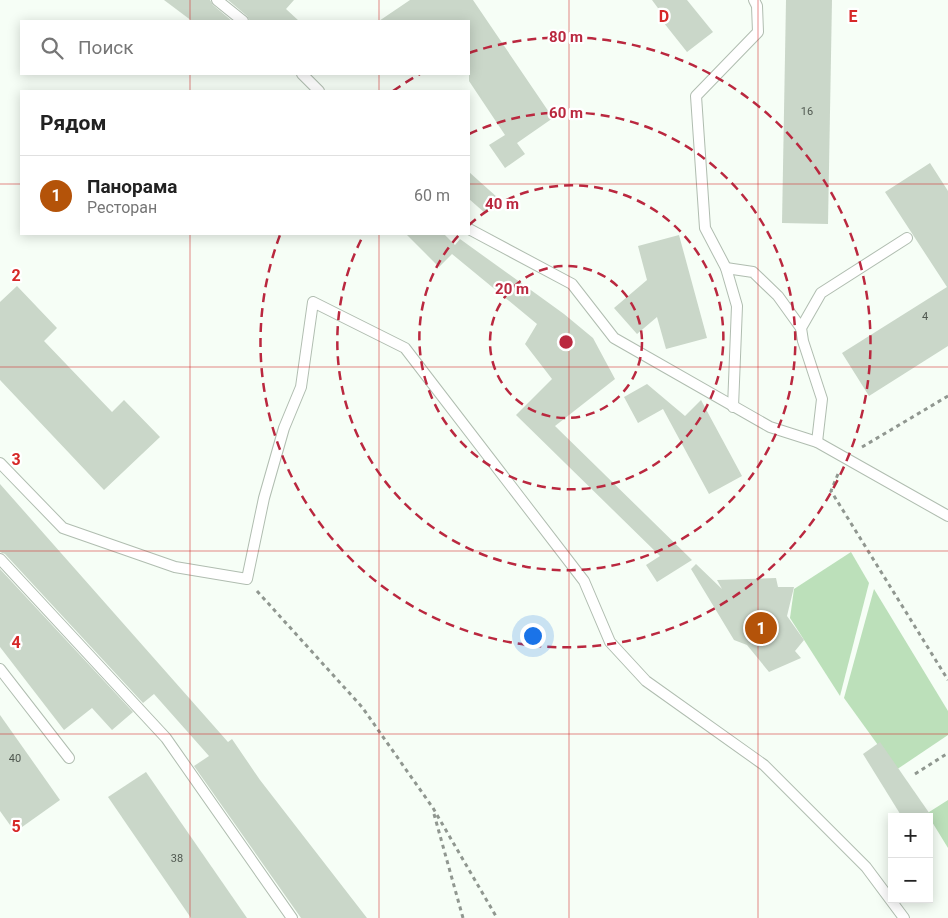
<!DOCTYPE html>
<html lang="ru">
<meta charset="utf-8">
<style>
:root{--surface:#fff;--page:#f2f2f2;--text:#222;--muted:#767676;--line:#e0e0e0;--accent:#b45309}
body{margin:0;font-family:Roboto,sans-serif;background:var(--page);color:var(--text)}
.controls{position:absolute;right:15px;bottom:15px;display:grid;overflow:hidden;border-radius:0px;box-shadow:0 2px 12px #0003}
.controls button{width:45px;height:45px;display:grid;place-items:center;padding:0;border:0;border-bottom:1px solid var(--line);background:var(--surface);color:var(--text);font:25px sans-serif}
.you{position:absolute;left:532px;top:635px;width:18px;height:18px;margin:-12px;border:4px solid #fff;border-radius:50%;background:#1a73e8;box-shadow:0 0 0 8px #1a73e833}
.badge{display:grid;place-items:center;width:32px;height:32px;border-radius:50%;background:var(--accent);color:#fff;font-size:16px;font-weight:700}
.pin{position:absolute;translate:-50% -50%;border:2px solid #fff;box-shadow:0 1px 5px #0006}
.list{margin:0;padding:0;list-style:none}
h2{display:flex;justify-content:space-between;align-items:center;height:65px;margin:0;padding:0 20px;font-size:21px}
h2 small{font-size:16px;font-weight:400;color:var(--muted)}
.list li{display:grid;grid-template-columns:32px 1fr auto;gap:15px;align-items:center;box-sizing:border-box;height:80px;padding:0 20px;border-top:1px solid var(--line)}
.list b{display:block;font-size:19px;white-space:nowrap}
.list p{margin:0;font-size:16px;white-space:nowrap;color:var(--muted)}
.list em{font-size:16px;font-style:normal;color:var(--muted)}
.icon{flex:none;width:28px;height:28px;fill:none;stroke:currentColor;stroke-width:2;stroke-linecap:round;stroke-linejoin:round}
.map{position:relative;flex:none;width:948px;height:918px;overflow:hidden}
.search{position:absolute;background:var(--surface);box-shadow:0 2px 12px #0003;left:20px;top:20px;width:450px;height:55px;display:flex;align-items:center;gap:12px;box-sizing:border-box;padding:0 18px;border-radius:0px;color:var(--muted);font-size:19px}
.panel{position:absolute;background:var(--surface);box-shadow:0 2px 12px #0003;left:20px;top:90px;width:450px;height:145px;border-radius:0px}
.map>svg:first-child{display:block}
.green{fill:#bce0ba}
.building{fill:#cad7c9}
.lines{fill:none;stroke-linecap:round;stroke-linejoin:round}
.service-casing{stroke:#b0bdb0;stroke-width:12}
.path{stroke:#909790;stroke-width:3;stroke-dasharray:4 4;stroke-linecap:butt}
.service{stroke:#fff;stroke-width:10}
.grid{fill:none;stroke:#d62828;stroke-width:1;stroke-opacity:0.55}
.ring{fill:none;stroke:#ba283f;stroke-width:2.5;stroke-dasharray:9 6}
.labels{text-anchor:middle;stroke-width:4.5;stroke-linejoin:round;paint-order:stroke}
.number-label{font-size:11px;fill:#505850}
.grid-label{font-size:16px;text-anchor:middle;font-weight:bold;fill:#d62828;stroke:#fff;stroke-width:4.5;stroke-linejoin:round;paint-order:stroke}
.centre{fill:#ba283f;stroke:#fff;stroke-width:2.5}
.ring-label{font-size:15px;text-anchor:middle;font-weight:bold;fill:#ba283f;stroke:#fff;stroke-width:4.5;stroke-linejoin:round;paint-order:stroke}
</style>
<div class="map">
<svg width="948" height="918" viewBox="0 0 948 918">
<rect width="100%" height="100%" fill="#f6fef6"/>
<!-- green -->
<g class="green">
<path d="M 851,552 L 869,583 L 840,696 L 790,618 L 794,589 Z"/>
<path d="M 874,589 L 948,711 L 948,735 L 896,770 L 844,698 Z"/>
<path d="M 948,800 L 948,848 L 929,817 L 926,814 Z"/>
</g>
<!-- building -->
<g class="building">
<path d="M 164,0 L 210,0 L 213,5 L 232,21 L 192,21 Z"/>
<path d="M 228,0 L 294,0 L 286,9 L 299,21 L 250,21 L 247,16 Z"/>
<path d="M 410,0 L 473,0 L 553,118 L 517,143 L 525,154 L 505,168 L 489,145 L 505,135 L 469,81 L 469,21 L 379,21 Z"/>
<path d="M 652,0 L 687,0 L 713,32 L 687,52 L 660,18 L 663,15 Z"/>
<path d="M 786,0 L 832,0 L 828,224 L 782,223 Z"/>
<path d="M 930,163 L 948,191 L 948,346 L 869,396 L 842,353 L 947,287 L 885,192 Z"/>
<path d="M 469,172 L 498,198 L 485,213 L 469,199 Z"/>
<path d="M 406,234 L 444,234 L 455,245 L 460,239 L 564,314 L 593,338 L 615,379 L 555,426 L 692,560 L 657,582 L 646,565 L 660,556 L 516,415 L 552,379 L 525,344 L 537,324 L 452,254 L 439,267 Z"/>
<path d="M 679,235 L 707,338 L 666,349 L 657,317 L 637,334 L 614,308 L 647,280 L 638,246 Z"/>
<path d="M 17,286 L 57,328 L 44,341 L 112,412 L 124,400 L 160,437 L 104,490 L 0,380 L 0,302 Z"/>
<path d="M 647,384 L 685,416 L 701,400 L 742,476 L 709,494 L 663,409 L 638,423 L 624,397 Z"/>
<path d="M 0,484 L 228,742 L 232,739 L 260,780 L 367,918 L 301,918 L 194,766 L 209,756 L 154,694 L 143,703 L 5,554 L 0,552 Z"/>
<path d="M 696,564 L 722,589 L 717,580 L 776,578 L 778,587 L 794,587 L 787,616 L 804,640 L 795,651 L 801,658 L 769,672 L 747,645 L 734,640 L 691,569 Z"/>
<path d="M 0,569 L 133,712 L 112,730 L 92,708 L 64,730 L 0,647 Z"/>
<path d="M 0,715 L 60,800 L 15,832 L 0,811 Z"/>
<path d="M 880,742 L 932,817 L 902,817 L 863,754 Z"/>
<path d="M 146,772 L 247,918 L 191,918 L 108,797 Z"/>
</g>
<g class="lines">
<defs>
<g id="service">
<path d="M 217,0 L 243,21"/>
<path d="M 302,74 L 319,91"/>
<path d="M 469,229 L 572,284 L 614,338 L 770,427 L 817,442 L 948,516"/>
<path d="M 726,268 L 753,272 L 778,296 L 801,328"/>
<path d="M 733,407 L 737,306 L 726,268 L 705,228 L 696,96 L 758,32 L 757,6 L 754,0"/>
<path d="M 817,442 L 822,399 L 803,341 L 801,328 L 821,293 L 907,238"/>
<path d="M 0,463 L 63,528 L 175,567 L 247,579 L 264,498 L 284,428 L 301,387 L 313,302 L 405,348 L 584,581 L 610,642 L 646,681 L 764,765 L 866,867 L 904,918"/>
<path d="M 0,559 L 166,738 L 292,918"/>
<path d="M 0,669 L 69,758"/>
</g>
</defs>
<!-- service casing -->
<use href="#service" class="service-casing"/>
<!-- path -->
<g class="path">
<path d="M 862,447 L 948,396"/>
<path d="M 838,474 L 831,491 L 948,680"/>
<path d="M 257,591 L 362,707 L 433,808 L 497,918"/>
<path d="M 915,774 L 948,753"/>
<path d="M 434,814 L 463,918"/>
</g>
<!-- service -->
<use href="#service" class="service"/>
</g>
<!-- grid -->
<path class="grid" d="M 190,0 L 190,21M 379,0 L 379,21M 569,0 L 569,918M 758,0 L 758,918M 190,74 L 190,91M 379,74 L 379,91M 0,184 L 21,184M 469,184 L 948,184M 190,234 L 190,918M 379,234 L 379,918M 0,367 L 948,367M 0,551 L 948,551M 0,734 L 948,734"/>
<!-- distance rings -->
<g class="ring">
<circle cx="566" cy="342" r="76"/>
<path d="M469 225A152 152 0 1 1 459 235"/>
<path d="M469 134A229 229 0 1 1 364 234"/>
<path d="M393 91A305 305 0 0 1 420 74M469 53A305 305 0 1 1 280 235"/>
</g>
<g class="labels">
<!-- number labels -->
<g class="number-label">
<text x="807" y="115">16</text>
<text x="925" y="320">4</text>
<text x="15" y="762">40</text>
<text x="177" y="862">38</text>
</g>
</g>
<g class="grid-label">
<text x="664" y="22">D</text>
<text x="853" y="22">E</text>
<text x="16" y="281">2</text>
<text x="16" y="465">3</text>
<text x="16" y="648">4</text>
<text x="16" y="832">5</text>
</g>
<circle cx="566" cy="342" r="8" class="centre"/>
<g class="ring-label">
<text x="566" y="42">80 m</text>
<text x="566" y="118">60 m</text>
<text x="502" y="209">40 m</text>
<text x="512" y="294">20 m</text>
</g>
</svg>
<div class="controls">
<button>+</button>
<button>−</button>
</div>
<div class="you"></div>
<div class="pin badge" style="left:761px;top:628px">1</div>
<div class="search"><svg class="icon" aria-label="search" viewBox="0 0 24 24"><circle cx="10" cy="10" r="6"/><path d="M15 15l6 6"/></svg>Поиск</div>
<section class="panel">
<h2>Рядом<small></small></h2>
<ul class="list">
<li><span class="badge">1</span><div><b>Панорама</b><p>Ресторан</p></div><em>60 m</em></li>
</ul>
</section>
</div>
